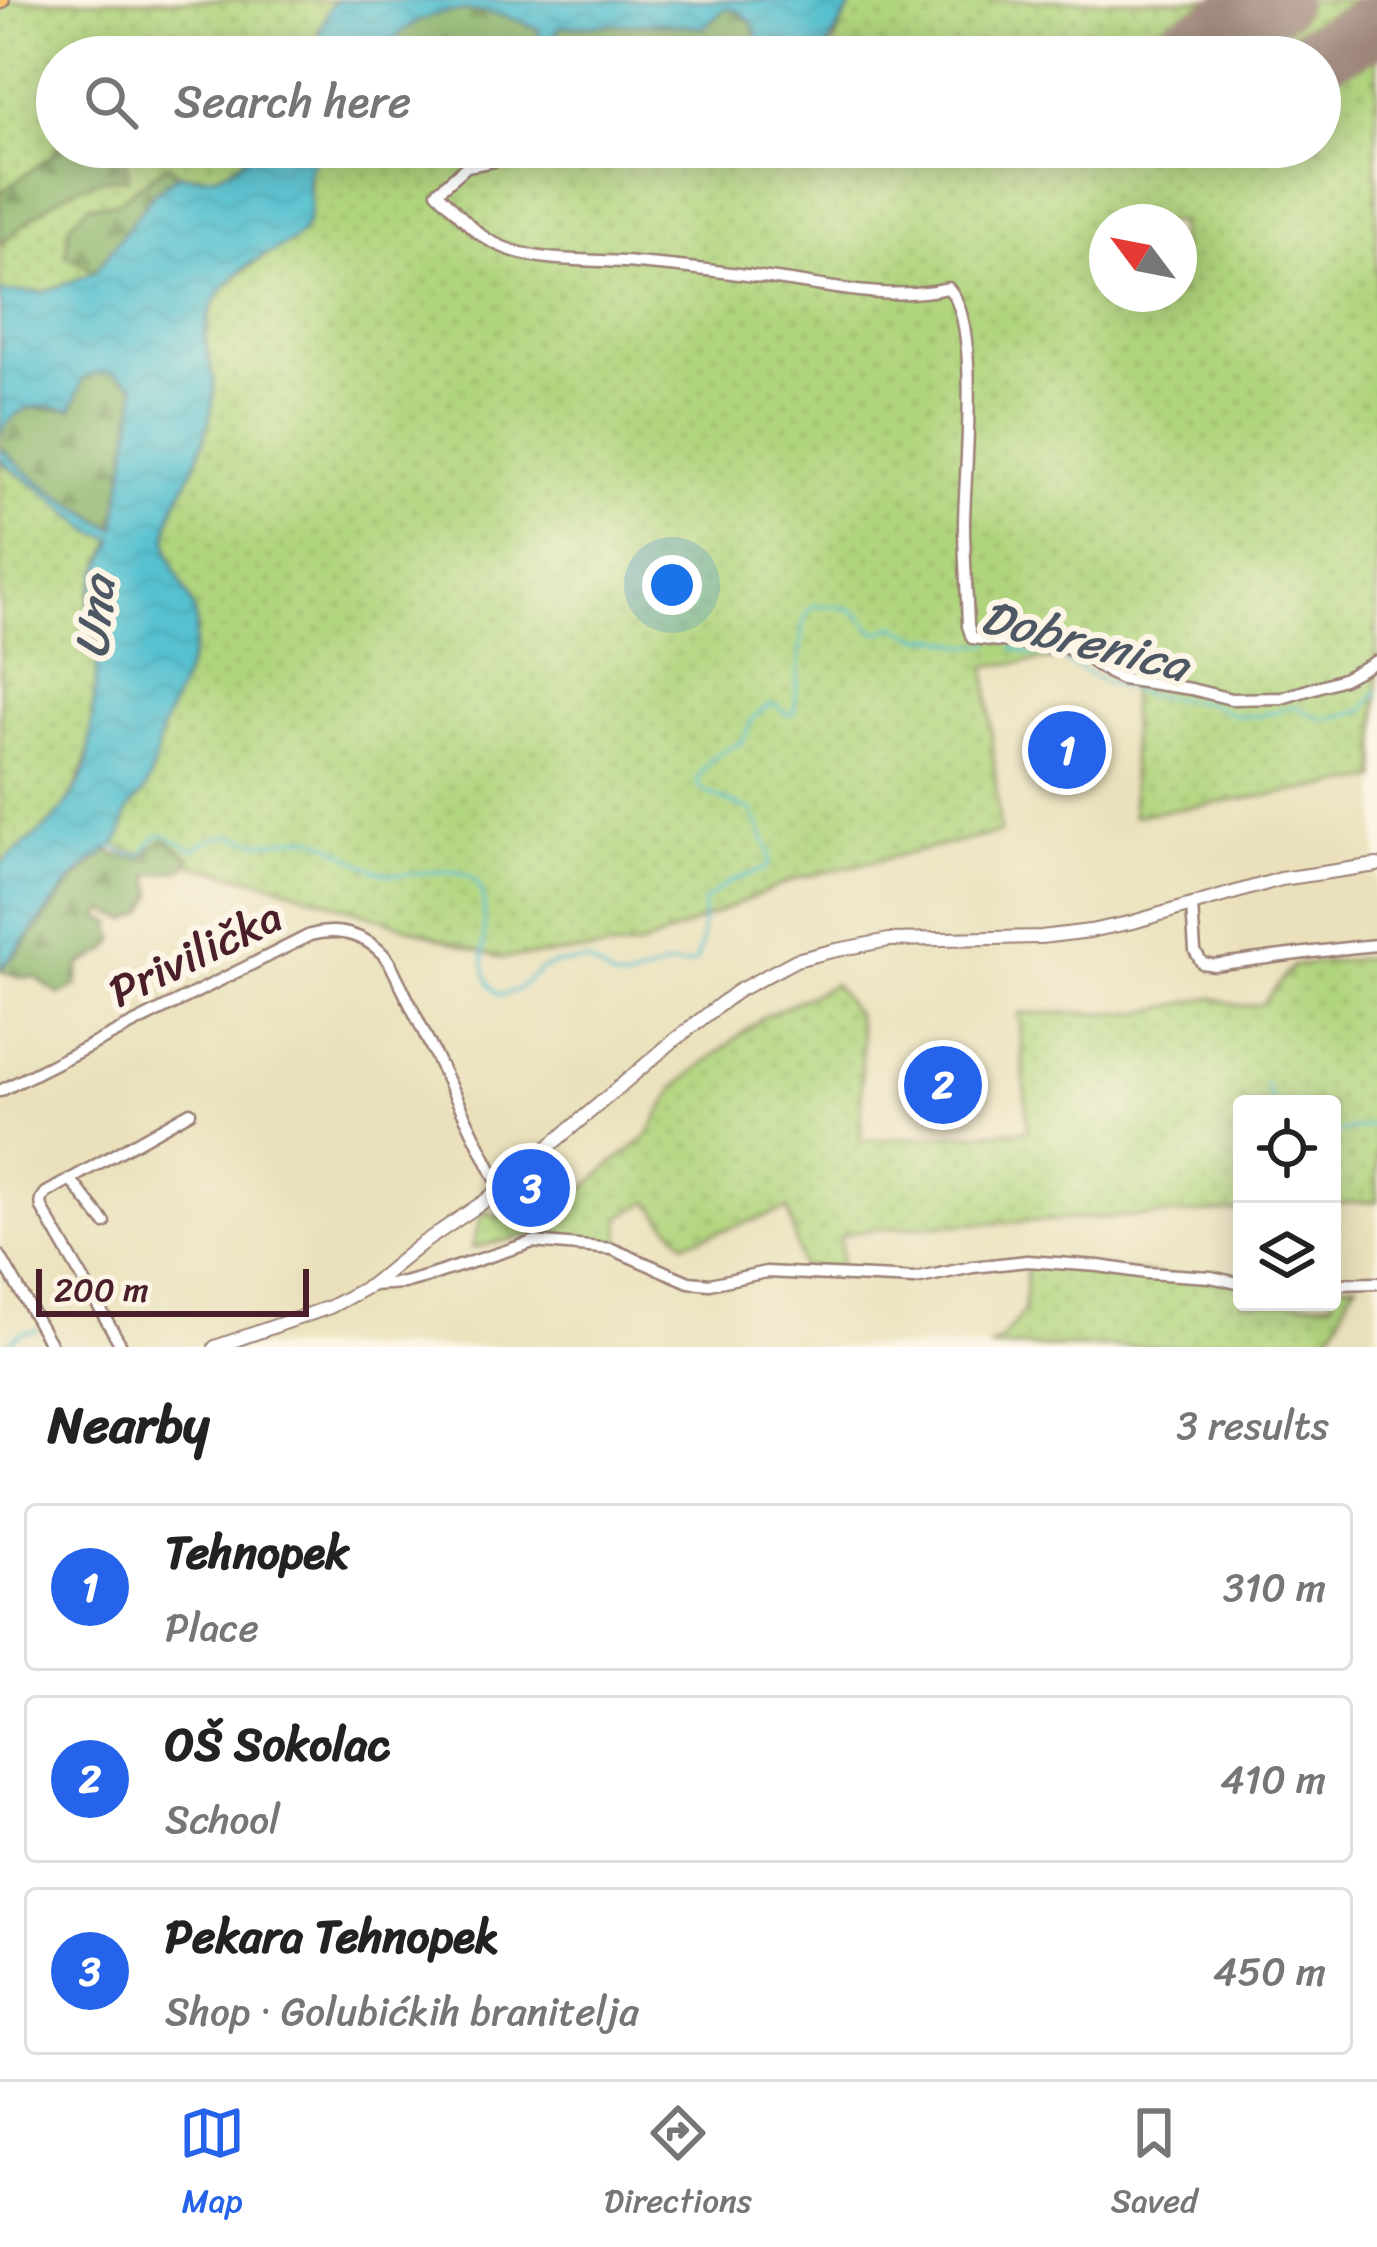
<!DOCTYPE html>
<meta charset="utf-8">
<style>
:root{--surface:#fff;--page:#f2f2f2;--text:#222;--muted:#767676;--line:#e0e0e0;--accent:#2563eb}
body{margin:0;font-family:Sriracha,sans-serif;background:var(--page);color:var(--text)}
.controls{position:absolute;right:36px;bottom:36px;display:grid;overflow:hidden;border-radius:12px;box-shadow:0 6px 30px #0003}
.controls button{width:108px;height:108px;display:grid;place-items:center;padding:0;border:0;border-bottom:3px solid var(--line);background:var(--surface);color:var(--text);font:60px sans-serif}
.compass{position:absolute;left:1089px;top:204px;width:108px;height:108px;border-radius:50%;background:var(--surface);box-shadow:0 6px 30px #0003;rotate:302deg}
.scale{position:absolute;left:36px;bottom:30px;width:273px;box-sizing:border-box;padding-left:12px;border:6px solid #4a1f2b;border-top:0;font-size:33px;line-height:42px;white-space:nowrap;color:#4a1f2b;-webkit-text-stroke:9px #fcf5e5;paint-order:stroke}
.you{position:absolute;left:672px;top:585px;width:42px;height:42px;margin:-30px;border:9px solid #fff;border-radius:50%;background:#1a73e8;box-shadow:0 0 0 18px #1a73e833}
.badge{display:grid;place-items:center;width:78px;height:78px;border-radius:50%;background:var(--accent);color:#fff;font-size:39px;font-weight:700}
.pin{position:absolute;translate:-50% -50%;border:6px solid #fff;box-shadow:0 3px 12px #0006}
.list{margin:0;padding:0;list-style:none}
h2{display:flex;justify-content:space-between;align-items:center;height:156px;margin:0;padding:0 48px;font-size:51px}
h2 small{font-size:39px;font-weight:400;color:var(--muted)}
.list li{display:grid;grid-template-columns:78px 1fr auto;gap:36px;align-items:center;box-sizing:border-box;height:168px;margin:0 24px 24px;padding:0 24px;border:3px solid var(--line);border-radius:12px}
.list b{display:block;font-size:45px;white-space:nowrap}
.list p{margin:0;font-size:39px;white-space:nowrap;color:var(--muted)}
.list em{font-size:39px;font-style:normal;color:var(--muted)}
.icon{flex:none;width:66px;height:66px;fill:none;stroke:currentColor;stroke-width:2;stroke-linecap:round;stroke-linejoin:round}
.map{position:relative;flex:none;width:1377px;height:1347px;overflow:hidden}
.search{position:absolute;background:var(--surface);box-shadow:0 6px 30px #0003;left:36px;right:36px;top:36px;height:132px;display:flex;align-items:center;gap:30px;box-sizing:border-box;padding:0 42px;border-radius:66px;color:var(--muted);font-size:45px}
.sheet{height:732px;background:var(--surface)}
nav{display:flex;justify-content:space-around;align-items:center;box-sizing:border-box;height:168px;border-top:3px solid var(--line);background:var(--surface);font-size:33px;color:var(--muted)}
nav a{display:grid;justify-items:center;gap:6px}
nav .on{color:var(--accent)}
.map>svg:first-child{display:block}
.grass{fill:url(#grass-dots);stroke:#7d7a54;stroke-width:3;fill-rule:evenodd}
.forest{fill:url(#forest-firs);stroke:#6b6a4c;stroke-width:3}
.water{fill:url(#water-waves);stroke:#50707e;stroke-width:3}
.lines{fill:none;stroke-linecap:round;stroke-linejoin:round}
.stream{stroke:#56c1d0;stroke-width:3}
.runway{stroke:#9a8074;stroke-width:63}
.minor-casing{stroke:#9a8074;stroke-width:15}
.tertiary-casing{stroke:#9a8074;stroke-width:16}
.primary-casing{stroke:#9a8074;stroke-width:20}
.minor{stroke:#fff;stroke-width:10}
.tertiary{stroke:#fff;stroke-width:12}
.primary{stroke:#f8bf6c;stroke-width:15}
.labels{text-anchor:middle;stroke-width:12;stroke-linejoin:round;paint-order:stroke}
.street-label{font-size:45px;fill:#4a1f2b;stroke:#fcf5e5}
.water-label{font-size:48px;font-style:italic;fill:#4e5865;stroke:#fcf5e5}
</style>
<div class="map">
<svg width="1377" height="1347" viewBox="0 0 1377 1347">
<defs>
<pattern id="grass-dots" width="8" height="8" patternUnits="userSpaceOnUse" patternTransform="scale(3)"><rect width="8" height="8" fill="#b0d47d"/><path d="M2 2h.1M6 6h.1" fill="none" stroke="#99b66c" stroke-width="1.8" stroke-linecap="round"/></pattern>
<pattern id="forest-firs" width="22" height="20" patternUnits="userSpaceOnUse" patternTransform="scale(3)"><rect width="22" height="20" fill="#8cb66c"/><path d="M5 1l3.5 6h-7zM16 11l3.5 6h-7z" fill="#749359"/></pattern>
<pattern id="water-waves" width="16" height="10" patternUnits="userSpaceOnUse" patternTransform="scale(3)"><rect width="16" height="10" fill="#56c1d0"/><path d="M0 5q4-4 8 0t8 0" fill="none" stroke="#4ca5b3"/></pattern>
</defs>
<rect width="100%" height="100%" fill="#fcf5e5"/>
<filter id="ink" filterUnits="userSpaceOnUse"><feTurbulence type="fractalNoise" baseFrequency=".00833" numOctaves="2"/><feDisplacementMap in="SourceGraphic" scale="24" xChannelSelector="R" yChannelSelector="G"/><feConvolveMatrix kernelMatrix="1 2 1 2 8 2 1 2 1" color-interpolation-filters="sRGB"/></filter>
<filter id="wash" filterUnits="userSpaceOnUse"><feTurbulence type="fractalNoise" baseFrequency=".004" numOctaves="4" result="noise"/><feDisplacementMap in="SourceGraphic" scale="48" xChannelSelector="R" yChannelSelector="G"/><feGaussianBlur stdDeviation="2.7" result="paint"/><feColorMatrix in="noise" values="0 0 0 0 0 0 0 0 0 0 0 0 0 0 0 0 0 1.4 0 .05"/><feComposite in="paint" operator="in"/></filter>
<g filter="url(#wash)">
<rect width="100%" height="100%" fill="#eae1bc"/>
<!-- grass -->
<g class="grass">
<path d="M 0,0 L 374,0 L 317,57 L 57,57 L 57,147 L 261,147 L 81,292 L 0,300 Z"/>
<path d="M 852,0 L 1377,0 L 1377,779 L 1133,816 L 1129,652 L 986,666 L 1000,833 L 795,879 L 639,947 L 501,958 L 275,884 L 114,847 L 162,681 L 158,568 L 207,357 C 202,300 224,282 270,253 C 279,248 294,241 301,233 C 317,214 305,185 311,161 L 331,147 L 1320,147 L 1320,57 L 822,57 L 833,45 ZM 1107,222 L 1179,222 L 1179,294 L 1107,294 Z"/>
<path d="M 0,461 L 46,493 L 91,531 L 114,538 C 104,561 84,593 89,618 C 92,631 99,641 98,654 C 98,706 95,765 63,808 C 46,830 22,847 0,864 Z"/>
<path d="M 1377,957 L 1377,1201 L 1332,1204 L 1332,1104 L 1242,1104 L 1242,1211 L 875,1229 L 841,1235 L 841,1268 L 801,1267 L 788,1209 L 684,1243 L 649,1202 L 621,1216 L 620,1243 L 540,1233 L 472,1248 L 482,1213 L 487,1212 L 497,1217 L 545,1195 L 581,1192 L 614,1162 L 646,1138 L 675,1088 L 696,1070 L 763,1017 L 834,984 L 856,1014 L 862,1039 L 861,1141 L 1028,1130 L 1019,1013 L 1139,1013 L 1211,997 L 1241,1006 L 1262,1004 L 1293,966 Z"/>
<path d="M 1027,1261 L 1242,1284 L 1242,1302 L 1332,1302 L 1332,1284 L 1357,1283 L 1349,1293 L 1340,1318 L 1320,1347 L 989,1347 L 999,1343 L 1024,1311 Z"/>
</g>
<!-- forest -->
<g class="forest">
<path d="M 469,8 L 510,16 L 540,31 L 539,40 L 534,49 L 523,52 L 511,48 L 492,49 L 477,56 L 381,57 C 405,17 425,12 469,8 Z"/>
<path d="M 725,8 C 747,12 753,21 759,42 L 748,57 L 587,57 L 561,46 L 555,35 L 560,26 C 608,26 656,20 704,28 Z"/>
<path d="M 63,147 L 125,147 L 128,178 C 76,175 37,213 0,245 L 0,193 Z"/>
<path d="M 168,165 L 178,174 L 152,195 L 95,272 L 66,255 L 69,225 L 89,205 L 116,203 Z"/>
<path d="M 102,370 L 117,373 L 135,386 L 135,402 L 115,529 C 75,504 32,481 0,447 C 0,404 39,404 72,410 L 83,378 Z"/>
<path d="M 165,839 L 191,858 L 183,869 L 149,875 L 154,894 L 145,912 L 128,920 L 104,910 L 100,917 L 113,923 L 112,933 L 116,939 L 109,949 L 80,965 L 77,985 L 60,995 L 35,977 L 17,977 L 0,971 C 7,961 18,954 25,944 C 54,909 69,879 107,851 C 139,864 138,858 165,839 Z"/>
</g>
<!-- water -->
<g class="water">
<path d="M 337,0 L 855,0 L 821,57 L 748,57 L 759,42 C 754,22 747,12 726,8 L 704,28 L 661,23 L 560,27 L 555,35 L 561,46 L 587,57 L 447,57 L 477,56 L 492,49 L 511,48 L 523,52 L 534,49 L 539,40 L 539,30 C 482,2 417,0 381,57 L 310,57 L 329,8 Z"/>
<path d="M 257,147 L 325,147 C 290,182 324,197 303,230 C 293,245 272,251 258,259 C 237,272 218,290 210,313 C 197,346 219,370 213,402 C 209,425 202,450 192,471 C 183,491 171,507 168,530 C 162,569 201,597 196,633 C 192,666 175,696 163,727 C 156,747 156,770 146,788 C 142,797 134,802 129,809 C 123,819 125,833 117,843 C 107,854 92,860 81,871 C 51,901 31,939 0,969 L 0,864 L 44,829 L 62,810 L 82,779 L 88,761 L 99,647 L 87,613 L 96,578 L 114,539 L 91,531 L 46,493 L 0,461 L 0,447 C 32,481 75,506 115,529 L 135,402 L 135,386 C 115,371 105,369 83,379 L 72,410 C 38,404 18,402 0,435 L 0,292 L 44,292 L 95,272 L 152,195 L 178,174 C 215,181 229,173 257,147 Z"/>
</g>
<g class="lines">
<!-- stream -->
<g class="stream">
<path d="M 1012,647 L 1031,654 L 1050,655 L 1061,659 L 1101,680 L 1146,695 L 1208,703 L 1236,716 L 1259,716 L 1294,706 L 1322,719 L 1334,718 L 1365,709 L 1377,691"/>
<path d="M 111,845 L 126,854 L 141,855 L 155,838 L 163,834 L 194,850 C 202,844 209,839 219,837 C 233,833 249,842 264,842 C 284,843 299,833 319,840 C 344,848 360,867 385,873 C 409,880 459,861 475,881 C 498,908 467,972 500,995 L 515,991 L 540,970 L 554,964 L 588,961 L 613,979 L 627,981 L 665,966 L 688,965 L 696,961 L 701,944 L 704,901 L 731,881 L 765,869 L 770,862 L 769,849 L 752,811 L 703,791 L 697,782 C 706,759 720,751 742,742 L 753,718 L 768,705 L 777,706 L 787,714 L 794,714 L 803,624 L 808,611 L 815,605 C 827,605 842,606 854,611 C 872,620 868,643 893,626 L 921,638 L 938,638 L 966,646 L 991,644"/>
<path d="M 1265,1084 L 1274,1104"/>
<path d="M 1332,1134 L 1377,1124"/>
<path d="M 5,1347 L 19,1333 L 37,1330"/>
</g>
<!-- runway -->
<g class="runway">
<path d="M 1165,57 L 1277,0"/>
<path d="M 1312,57 L 1377,24"/>
</g>
</g>
</g>
<g filter="url(#ink)">
<g class="lines">
<defs>
<g id="minor">
<path d="M 565,148 L 467,166 L 437,192 C 467,220 474,239 517,252 C 554,263 598,259 636,263 C 685,267 735,273 783,280 C 839,288 892,301 948,288 C 982,319 964,476 964,524 C 964,558 967,592 968,626 L 972,638 L 1066,648 L 1083,655 L 1109,673 L 1122,679 L 1191,689 L 1231,699 L 1282,698 L 1343,679 L 1377,661"/>
<path d="M 1192,906 L 1195,951 L 1202,963 L 1214,965 C 1268,958 1322,950 1377,945"/>
<path d="M 0,1091 L 310,935 C 340,927 372,936 390,963 L 500,1188"/>
<path d="M 70,1179 L 105,1223"/>
<path d="M 0,1256 L 52,1347"/>
<path d="M 1332,1284 L 1377,1283"/>
<path d="M 371,1285 L 404,1283 L 429,1276 L 533,1242 L 612,1249 L 689,1282 L 710,1284 L 766,1272 L 915,1279 L 973,1267 L 1027,1261 L 1099,1266 L 1146,1273 L 1211,1277 L 1242,1284"/>
<path d="M 122,1347 L 42,1208 L 41,1200 L 46,1193 L 190,1112"/>
</g>
<path id="tertiary" d="M 215,1347 L 330,1307 L 371,1285 L 420,1245 L 485,1201 L 672,1042 L 736,992 L 796,960 L 832,951 L 889,940 L 1041,937 L 1090,931 L 1133,922 L 1281,879 L 1377,865"/>
<path id="primary" d="M 0,1 L 1,0"/>
</defs>
<!-- minor casing -->
<use href="#minor" class="minor-casing"/>
<!-- tertiary casing -->
<use href="#tertiary" class="tertiary-casing"/>
<!-- primary casing -->
<use href="#primary" class="primary-casing"/>
<!-- minor -->
<use href="#minor" class="minor"/>
<!-- tertiary -->
<use href="#tertiary" class="tertiary"/>
<!-- primary -->
<use href="#primary" class="primary"/>
</g>
</g>
<g class="labels">
<!-- street labels -->
<g class="street-label">
<text transform="translate(195 953) rotate(-26)" y="16">Privilička</text>
</g>
<!-- water labels -->
<g class="water-label">
<text transform="translate(94 617) rotate(-85)" y="17">Una</text>
<text transform="translate(1085 640) rotate(14)" y="17">Dobrenica</text>
</g>
</g>
</svg>
<div class="controls">
<button><svg class="icon" aria-label="locate" viewBox="0 0 24 24"><circle cx="12" cy="12" r="6"/><path d="M12 2v4M12 18v4M2 12h4M18 12h4"/></svg></button>
<button><svg class="icon" aria-label="layers" viewBox="0 0 24 24"><path d="M12 4l9 5-9 5-9-5zM3 14l9 5 9-5"/></svg></button>
</div>
<svg class="compass" viewBox="-18 -18 36 36"><path d="M0-13l5 13h-10z" fill="#e53935"/><path d="M0 13l5-13h-10z" fill="#767676"/></svg>
<div class="scale">200 m</div>
<div class="you"></div>
<div class="pin badge" style="left:1067px;top:750px">1</div>
<div class="pin badge" style="left:943px;top:1085px">2</div>
<div class="pin badge" style="left:531px;top:1188px">3</div>
<div class="search"><svg class="icon" aria-label="search" viewBox="0 0 24 24"><circle cx="10" cy="10" r="6"/><path d="M15 15l6 6"/></svg>Search here</div>
</div>
<section class="sheet">
<h2>Nearby<small>3 results</small></h2>
<ul class="list">
<li><span class="badge">1</span><div><b>Tehnopek</b><p>Place</p></div><em>310 m</em></li>
<li><span class="badge">2</span><div><b>OŠ Sokolac</b><p>School</p></div><em>410 m</em></li>
<li><span class="badge">3</span><div><b>Pekara Tehnopek</b><p>Shop · Golubićkih branitelja</p></div><em>450 m</em></li>
</ul>
</section>
<nav>
<a class="on"><svg class="icon" aria-label="map" viewBox="0 0 24 24"><path d="M3 6l6-2 6 2 6-2v14l-6 2-6-2-6 2zM9 4v14M15 6v14"/></svg>Map</a>
<a><svg class="icon" aria-label="directions" viewBox="0 0 24 24"><path d="M12 3l9 9-9 9-9-9zM9 14v-3h6M13 9l2 2-2 2"/></svg>Directions</a>
<a><svg class="icon" aria-label="saved" viewBox="0 0 24 24"><path d="M7 4h10v16l-5-4-5 4z"/></svg>Saved</a>
</nav>
